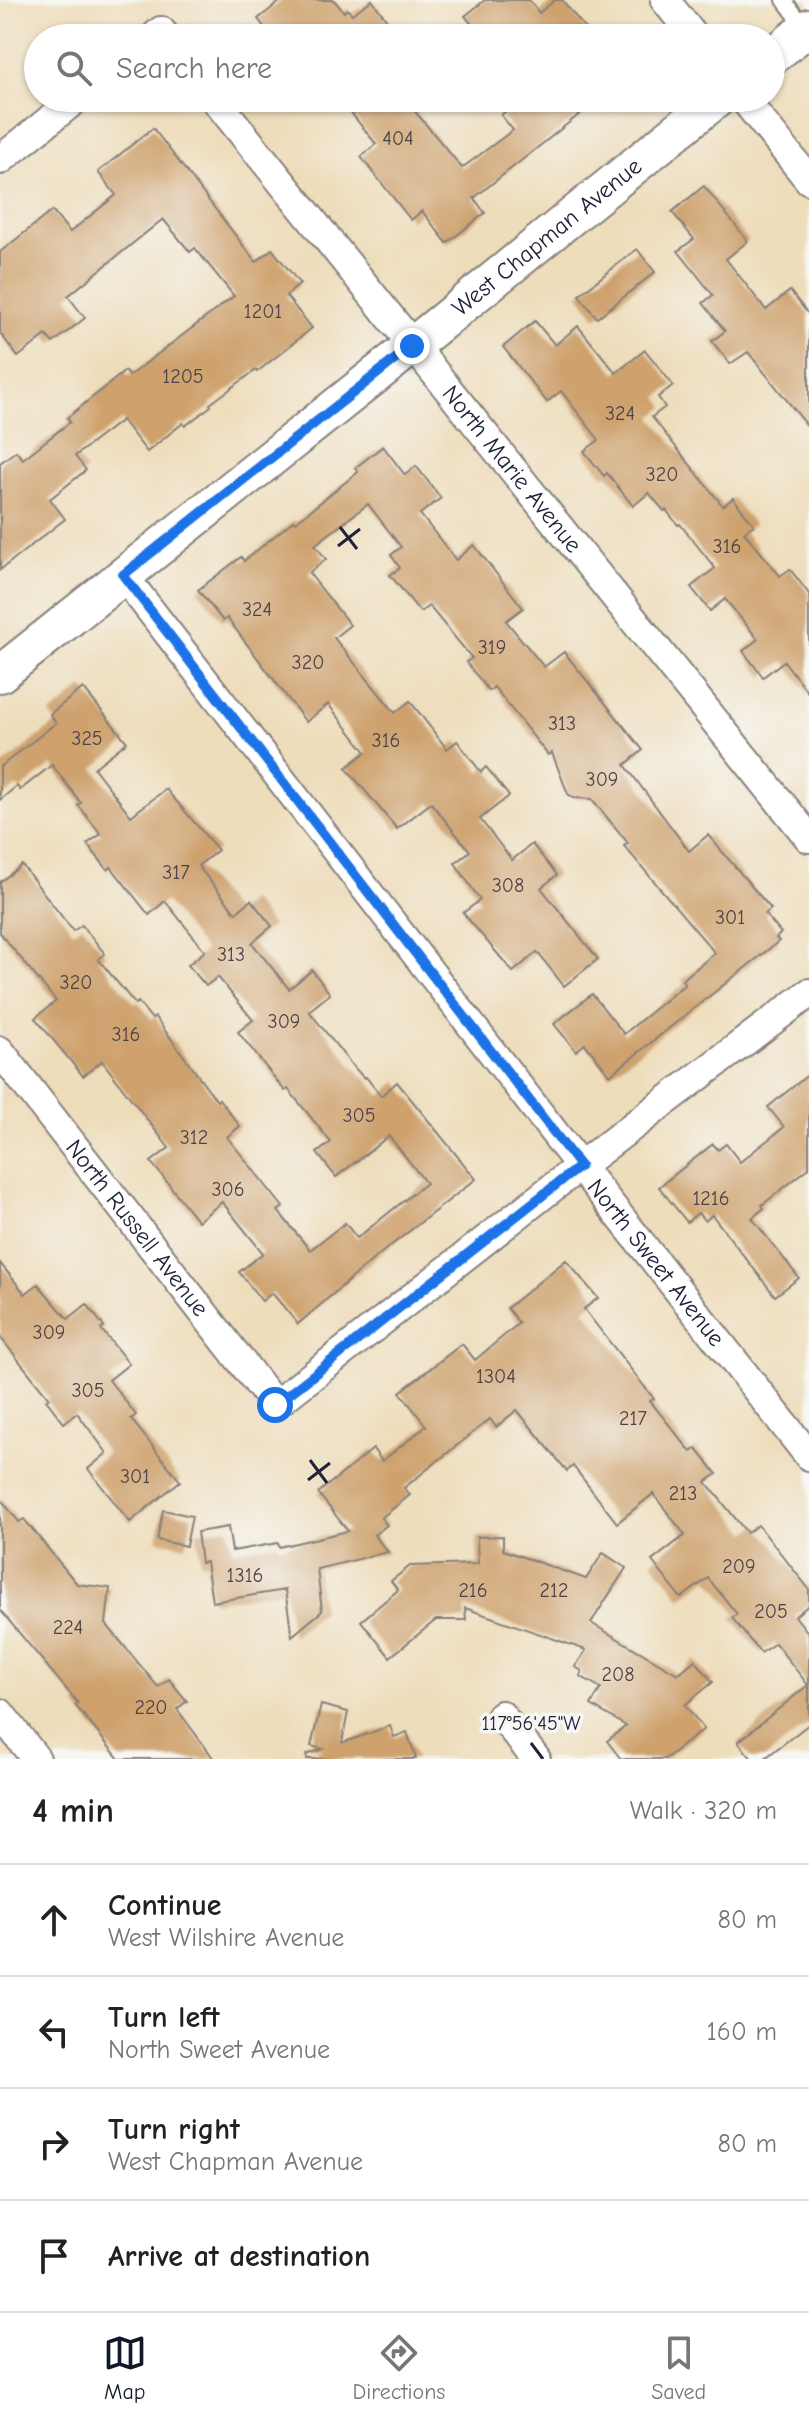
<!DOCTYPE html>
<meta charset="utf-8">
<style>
:root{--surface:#fff;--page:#f6f6f6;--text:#222;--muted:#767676;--line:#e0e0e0;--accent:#111827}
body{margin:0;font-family:"Comic Neue",sans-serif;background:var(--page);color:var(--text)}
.stop{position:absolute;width:24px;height:24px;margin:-18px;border:6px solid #1a73e8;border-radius:50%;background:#fff}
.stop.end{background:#1a73e8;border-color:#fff;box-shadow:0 2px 8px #0008}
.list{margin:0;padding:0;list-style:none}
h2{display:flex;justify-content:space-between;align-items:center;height:104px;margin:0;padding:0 32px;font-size:34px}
h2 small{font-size:26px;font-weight:400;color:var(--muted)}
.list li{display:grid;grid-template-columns:52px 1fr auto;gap:24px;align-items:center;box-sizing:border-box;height:112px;padding:0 32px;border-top:2px solid var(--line)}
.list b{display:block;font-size:30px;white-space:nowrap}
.list p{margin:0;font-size:26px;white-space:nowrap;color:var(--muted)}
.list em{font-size:26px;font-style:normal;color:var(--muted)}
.icon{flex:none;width:44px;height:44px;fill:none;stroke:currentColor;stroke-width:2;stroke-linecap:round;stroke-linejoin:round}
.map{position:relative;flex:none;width:809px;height:1759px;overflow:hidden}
.search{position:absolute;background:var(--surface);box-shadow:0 2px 6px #0004;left:24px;right:24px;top:24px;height:88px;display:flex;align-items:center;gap:20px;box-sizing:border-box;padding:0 28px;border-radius:44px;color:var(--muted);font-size:30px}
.sheet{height:552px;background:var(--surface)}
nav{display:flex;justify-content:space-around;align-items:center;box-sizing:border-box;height:112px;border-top:2px solid var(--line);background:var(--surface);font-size:22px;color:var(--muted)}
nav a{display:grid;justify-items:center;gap:4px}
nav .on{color:var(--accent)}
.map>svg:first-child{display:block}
.building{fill:#cea16d}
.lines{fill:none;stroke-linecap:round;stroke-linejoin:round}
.service-casing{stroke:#88807b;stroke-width:18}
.minor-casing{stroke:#88807b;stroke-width:32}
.tertiary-casing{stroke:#88807b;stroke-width:40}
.service{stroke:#fff;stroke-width:14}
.minor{stroke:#fff;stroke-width:28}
.tertiary{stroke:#fff;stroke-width:36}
.route{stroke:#1a73e8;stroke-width:10}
.ticks{fill:none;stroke:#22223b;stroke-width:3}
.labels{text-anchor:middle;stroke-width:7;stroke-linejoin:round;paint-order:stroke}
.number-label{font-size:20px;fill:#4d4248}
.street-label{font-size:24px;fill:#22223b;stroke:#f6f6f2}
.ticks-label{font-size:20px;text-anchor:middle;fill:#22223b;stroke:#f6f6f2;stroke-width:7;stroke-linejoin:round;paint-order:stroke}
</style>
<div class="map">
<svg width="809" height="1759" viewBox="0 0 809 1759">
<rect width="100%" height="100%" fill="#f6f6f2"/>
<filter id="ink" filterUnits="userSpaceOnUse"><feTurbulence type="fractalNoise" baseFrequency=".0125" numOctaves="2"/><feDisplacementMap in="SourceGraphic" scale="16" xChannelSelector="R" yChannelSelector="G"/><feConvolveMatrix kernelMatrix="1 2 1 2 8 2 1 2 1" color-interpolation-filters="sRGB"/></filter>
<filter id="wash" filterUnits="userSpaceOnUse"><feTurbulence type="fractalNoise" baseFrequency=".006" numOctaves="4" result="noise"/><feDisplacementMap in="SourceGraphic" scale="32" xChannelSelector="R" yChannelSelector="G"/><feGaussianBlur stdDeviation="1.8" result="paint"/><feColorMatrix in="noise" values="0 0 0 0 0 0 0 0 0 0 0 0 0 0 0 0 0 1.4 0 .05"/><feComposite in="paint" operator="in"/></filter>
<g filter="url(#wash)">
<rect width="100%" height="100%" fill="#edb"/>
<g id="blocks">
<!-- building -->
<g class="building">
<path d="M 282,0 L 334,0 L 344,12 L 347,9 L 352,14 L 372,0 L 393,28 L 380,38 L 273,38 L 258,19 Z"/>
<path d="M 485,0 L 529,0 L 539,13 L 555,0 L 562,0 L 593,38 L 483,38 L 465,16 Z"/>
<path d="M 369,98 L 404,98 L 462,168 L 513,130 L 501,115 L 523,98 L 600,98 L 474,198 L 485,213 L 447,243 L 422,211 L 411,220 L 361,157 L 376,144 L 351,113 Z"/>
<path d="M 153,128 L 256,262 L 272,249 L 300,284 L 286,296 L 312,328 L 257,372 L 256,370 L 210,404 L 211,406 L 185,426 L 183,423 L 147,452 L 122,420 L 75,456 L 86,470 L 50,499 L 65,519 L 0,570 L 0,463 L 16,451 L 23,459 L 70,422 L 67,418 L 125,371 L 129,376 L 234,296 L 195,248 L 190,252 L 163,219 L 68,296 L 85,318 L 53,343 L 46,335 L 18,357 L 0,333 L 0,252 L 52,211 L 70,232 L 116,195 L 98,172 Z"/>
<path d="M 704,186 L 748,241 L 726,259 L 766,310 L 790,291 L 809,315 L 809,428 L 748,352 L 730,364 L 712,341 L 725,331 L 703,303 L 713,295 L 678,251 L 694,239 L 672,212 Z"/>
<path d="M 637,249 L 655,272 L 597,318 L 579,295 Z"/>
<path d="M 535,321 L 555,345 L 578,326 L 616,373 L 645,350 L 673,385 L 658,397 L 665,407 L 652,417 L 723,506 L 733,498 L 754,525 L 744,532 L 780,576 L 790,569 L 809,594 L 809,694 L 784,661 L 763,677 L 743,651 L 758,639 L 725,599 L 710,611 L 691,587 L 715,568 L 680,524 L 678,525 L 666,510 L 664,511 L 649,493 L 633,506 L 607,473 L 604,476 L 584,451 L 599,440 L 561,391 L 547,402 L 503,347 Z"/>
<path d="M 383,446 L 405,475 L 416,466 L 441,498 L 420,514 L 456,560 L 474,545 L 523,608 L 506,621 L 544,667 L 564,652 L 643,750 L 625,765 L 689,851 L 708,835 L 771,909 L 765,914 L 781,933 L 776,938 L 779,941 L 610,1075 L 585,1044 L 576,1051 L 554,1024 L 592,994 L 624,1034 L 685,984 L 682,980 L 715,953 L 624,846 L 628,843 L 592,799 L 574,798 L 568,794 L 552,753 L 548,755 L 494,687 L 489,691 L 466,662 L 472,658 L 429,606 L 420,612 L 390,575 L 400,568 L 391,555 L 401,547 L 368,504 L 315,545 L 326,559 L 309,573 L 350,625 L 334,638 L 395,713 L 410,701 L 447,749 L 457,741 L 481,772 L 486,767 L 509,796 L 480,819 L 512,860 L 532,844 L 557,875 L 541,888 L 598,959 L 564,986 L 537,952 L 513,972 L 463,913 L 480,900 L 455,863 L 470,851 L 431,803 L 397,829 L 346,768 L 366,752 L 328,704 L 306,722 L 227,618 L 223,621 L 198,590 L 241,557 L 244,561 L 294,520 L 296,522 L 358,472 L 355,468 Z"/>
<path d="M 83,688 L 127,742 L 94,768 L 131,816 L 166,789 L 218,850 L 198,866 L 236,913 L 251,900 L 272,926 L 252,943 L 289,989 L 312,970 L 330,994 L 309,1011 L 351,1064 L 364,1078 L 366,1077 L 381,1096 L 397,1082 L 476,1179 L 375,1258 L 298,1324 L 272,1293 L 262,1301 L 239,1272 L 263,1253 L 222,1202 L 198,1221 L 151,1162 L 169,1148 L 102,1061 L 83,1076 L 35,1018 L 56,1001 L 0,933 L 0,882 L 22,865 L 73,931 L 82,925 L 105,954 L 98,959 L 135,1004 L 138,1002 L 152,1019 L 155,1017 L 217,1101 L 219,1099 L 240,1126 L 227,1137 L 283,1207 L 278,1211 L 310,1250 L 345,1223 L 357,1238 L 426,1183 L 389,1136 L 336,1177 L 317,1153 L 331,1142 L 288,1089 L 285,1091 L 238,1032 L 253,1020 L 218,977 L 206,986 L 188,965 L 205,951 L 165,901 L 149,915 L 111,867 L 108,870 L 87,844 L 101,834 L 78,805 L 81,803 L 52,765 L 20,790 L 17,786 L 0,800 L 0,767 L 56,723 L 50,714 Z"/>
<path d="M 809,1074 L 809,1168 L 762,1205 L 764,1208 L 752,1218 L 799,1278 L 775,1296 L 712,1215 L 705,1221 L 698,1213 L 687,1222 L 659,1187 L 713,1144 L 718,1150 L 726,1144 L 740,1162 L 784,1127 L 768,1107 Z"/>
<path d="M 566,1260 L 598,1298 L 584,1309 L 654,1399 L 650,1401 L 691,1452 L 696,1448 L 717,1474 L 706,1482 L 747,1533 L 758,1525 L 809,1589 L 809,1605 L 795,1616 L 809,1634 L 809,1724 L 764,1759 L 752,1759 L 738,1742 L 808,1685 L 775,1643 L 761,1653 L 749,1639 L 732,1618 L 737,1614 L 708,1578 L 681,1598 L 652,1561 L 685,1535 L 653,1494 L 617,1523 L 573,1466 L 567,1471 L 517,1410 L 496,1427 L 490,1419 L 404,1488 L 410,1495 L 381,1518 L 387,1525 L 374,1535 L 388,1552 L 317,1569 L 322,1611 L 292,1636 L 285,1590 L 212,1602 L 206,1562 L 201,1563 L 197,1532 L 228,1527 L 232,1551 L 278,1543 L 279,1547 L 348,1531 L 318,1493 L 373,1449 L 382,1461 L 426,1426 L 400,1392 L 462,1344 L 475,1360 L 519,1323 L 507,1308 Z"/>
<path d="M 0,1263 L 25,1294 L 38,1284 L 68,1319 L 87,1304 L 104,1327 L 101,1329 L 129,1364 L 109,1380 L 136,1415 L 131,1419 L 180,1481 L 130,1522 L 88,1469 L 107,1453 L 77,1413 L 64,1423 L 46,1400 L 49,1398 L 0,1337 Z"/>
<path d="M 0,1498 L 19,1522 L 24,1519 L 77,1584 L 110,1588 L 106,1624 L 158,1687 L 169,1679 L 187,1701 L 177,1709 L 214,1759 L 119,1759 L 75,1705 L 78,1703 L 0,1610 Z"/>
<path d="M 163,1510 L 192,1516 L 186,1546 L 157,1540 Z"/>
<path d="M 503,1536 L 503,1550 L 586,1579 L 603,1553 L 626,1568 L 591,1623 L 678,1674 L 695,1660 L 713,1682 L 685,1705 L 704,1729 L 665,1759 L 621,1759 L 607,1741 L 626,1726 L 591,1705 L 601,1688 L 580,1676 L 582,1671 L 575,1667 L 586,1650 L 465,1608 L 466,1620 L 436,1620 L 390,1657 L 361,1621 L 398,1590 L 391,1581 L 410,1566 L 478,1564 L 477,1537 Z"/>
<path d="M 321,1705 L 348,1712 L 342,1743 L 390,1726 L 394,1737 L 407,1732 L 416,1759 L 307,1759 L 306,1755 L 323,1749 L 311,1746 Z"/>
</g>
</g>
</g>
<g filter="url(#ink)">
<use href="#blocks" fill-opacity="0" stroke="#88807b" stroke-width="2"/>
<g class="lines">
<defs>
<path id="service" d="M 784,0 L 805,28"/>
<g id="minor">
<path d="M 665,0 L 695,38"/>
<path d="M 153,38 L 161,31 L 167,38"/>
<path id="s1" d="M 214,98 L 809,838"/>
<path d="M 743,98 L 809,180"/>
<path d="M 0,160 L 77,98"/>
<path id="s2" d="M 123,575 L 580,1166 L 809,1456"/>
<path id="s3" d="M 0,1051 L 275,1405 L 580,1166 L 809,993"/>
<path d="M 0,1713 L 36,1759"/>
<path d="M 501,1715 L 536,1759"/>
</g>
<g id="tertiary">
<path d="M 771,57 L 809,27"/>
<path id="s4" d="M 0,674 L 412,346 L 718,98"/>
</g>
</defs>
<!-- service casing -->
<use href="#service" class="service-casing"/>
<!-- minor casing -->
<use href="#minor" class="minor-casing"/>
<!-- tertiary casing -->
<use href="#tertiary" class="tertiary-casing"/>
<!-- service -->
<use href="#service" class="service"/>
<!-- minor -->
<use href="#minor" class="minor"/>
<!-- tertiary -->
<use href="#tertiary" class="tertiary"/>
</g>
</g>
<g class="lines" filter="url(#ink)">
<!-- route -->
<path class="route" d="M 275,1405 L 580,1166 L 123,575 L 412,346"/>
</g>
<!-- ticks -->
<path class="ticks" d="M 340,527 L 357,549M 338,546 L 360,529M 310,1460 L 327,1483M 308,1480 L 330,1463M 531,1743 L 543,1759"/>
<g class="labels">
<!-- number labels -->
<g class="number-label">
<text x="398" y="145">404</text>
<text x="263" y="318">1201</text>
<text x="183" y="383">1205</text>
<text x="620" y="420">324</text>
<text x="662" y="481">320</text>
<text x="727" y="553">316</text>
<text x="257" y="616">324</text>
<text x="492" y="654">319</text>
<text x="308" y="669">320</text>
<text x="562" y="730">313</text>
<text x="87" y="745">325</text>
<text x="386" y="747">316</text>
<text x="602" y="786">309</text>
<text x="176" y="879">317</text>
<text x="508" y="892">308</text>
<text x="730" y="924">301</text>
<text x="231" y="961">313</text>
<text x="76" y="989">320</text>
<text x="284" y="1028">309</text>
<text x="126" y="1041">316</text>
<text x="359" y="1122">305</text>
<text x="194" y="1144">312</text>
<text x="228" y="1196">306</text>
<text x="711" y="1205">1216</text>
<text x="49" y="1339">309</text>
<text x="496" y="1383">1304</text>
<text x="88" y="1397">305</text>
<text x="633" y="1425">217</text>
<text x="135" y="1483">301</text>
<text x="683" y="1500">213</text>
<text x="739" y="1573">209</text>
<text x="245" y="1582">1316</text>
<text x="473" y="1597">216</text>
<text x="554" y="1597">212</text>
<text x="771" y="1618">205</text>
<text x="68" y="1634">224</text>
<text x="618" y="1681">208</text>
<text x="151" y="1714">220</text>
</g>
<!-- street labels -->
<g class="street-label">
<text dy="8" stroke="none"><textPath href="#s4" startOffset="700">West Chapman Avenue</textPath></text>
<text dy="8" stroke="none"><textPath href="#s1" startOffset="476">North Marie Avenue</textPath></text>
<text dy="8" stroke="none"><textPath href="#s3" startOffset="224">North Russell Avenue</textPath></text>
<text dy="8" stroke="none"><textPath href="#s2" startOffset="870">North Sweet Avenue</textPath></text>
</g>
</g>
<g class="ticks-label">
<text x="531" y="1730">117°56'45"W</text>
</g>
</svg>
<div class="stop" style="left:275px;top:1405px"></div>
<div class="stop end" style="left:412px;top:346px"></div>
<div class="search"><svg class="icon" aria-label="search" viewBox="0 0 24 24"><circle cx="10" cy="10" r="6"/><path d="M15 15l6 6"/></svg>Search here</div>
</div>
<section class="sheet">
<h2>4 min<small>Walk · 320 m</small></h2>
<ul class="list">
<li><svg class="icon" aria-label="ahead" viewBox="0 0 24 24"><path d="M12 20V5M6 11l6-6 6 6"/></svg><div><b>Continue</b><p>West Wilshire Avenue</p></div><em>80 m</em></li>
<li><svg class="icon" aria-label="left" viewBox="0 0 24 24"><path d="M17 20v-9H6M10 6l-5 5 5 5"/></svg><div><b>Turn left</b><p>North Sweet Avenue</p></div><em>160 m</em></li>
<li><svg class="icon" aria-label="right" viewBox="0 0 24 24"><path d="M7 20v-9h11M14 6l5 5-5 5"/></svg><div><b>Turn right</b><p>West Chapman Avenue</p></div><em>80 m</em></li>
<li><svg class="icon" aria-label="arrive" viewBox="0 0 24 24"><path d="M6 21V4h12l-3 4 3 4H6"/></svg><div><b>Arrive at destination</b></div></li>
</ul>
</section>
<nav>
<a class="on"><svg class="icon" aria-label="map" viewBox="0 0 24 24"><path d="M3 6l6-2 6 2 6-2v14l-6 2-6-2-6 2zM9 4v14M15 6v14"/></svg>Map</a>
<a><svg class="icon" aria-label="directions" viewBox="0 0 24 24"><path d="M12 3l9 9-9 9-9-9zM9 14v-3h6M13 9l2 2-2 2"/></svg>Directions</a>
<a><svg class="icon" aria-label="saved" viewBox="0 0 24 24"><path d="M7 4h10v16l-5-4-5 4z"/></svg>Saved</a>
</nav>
